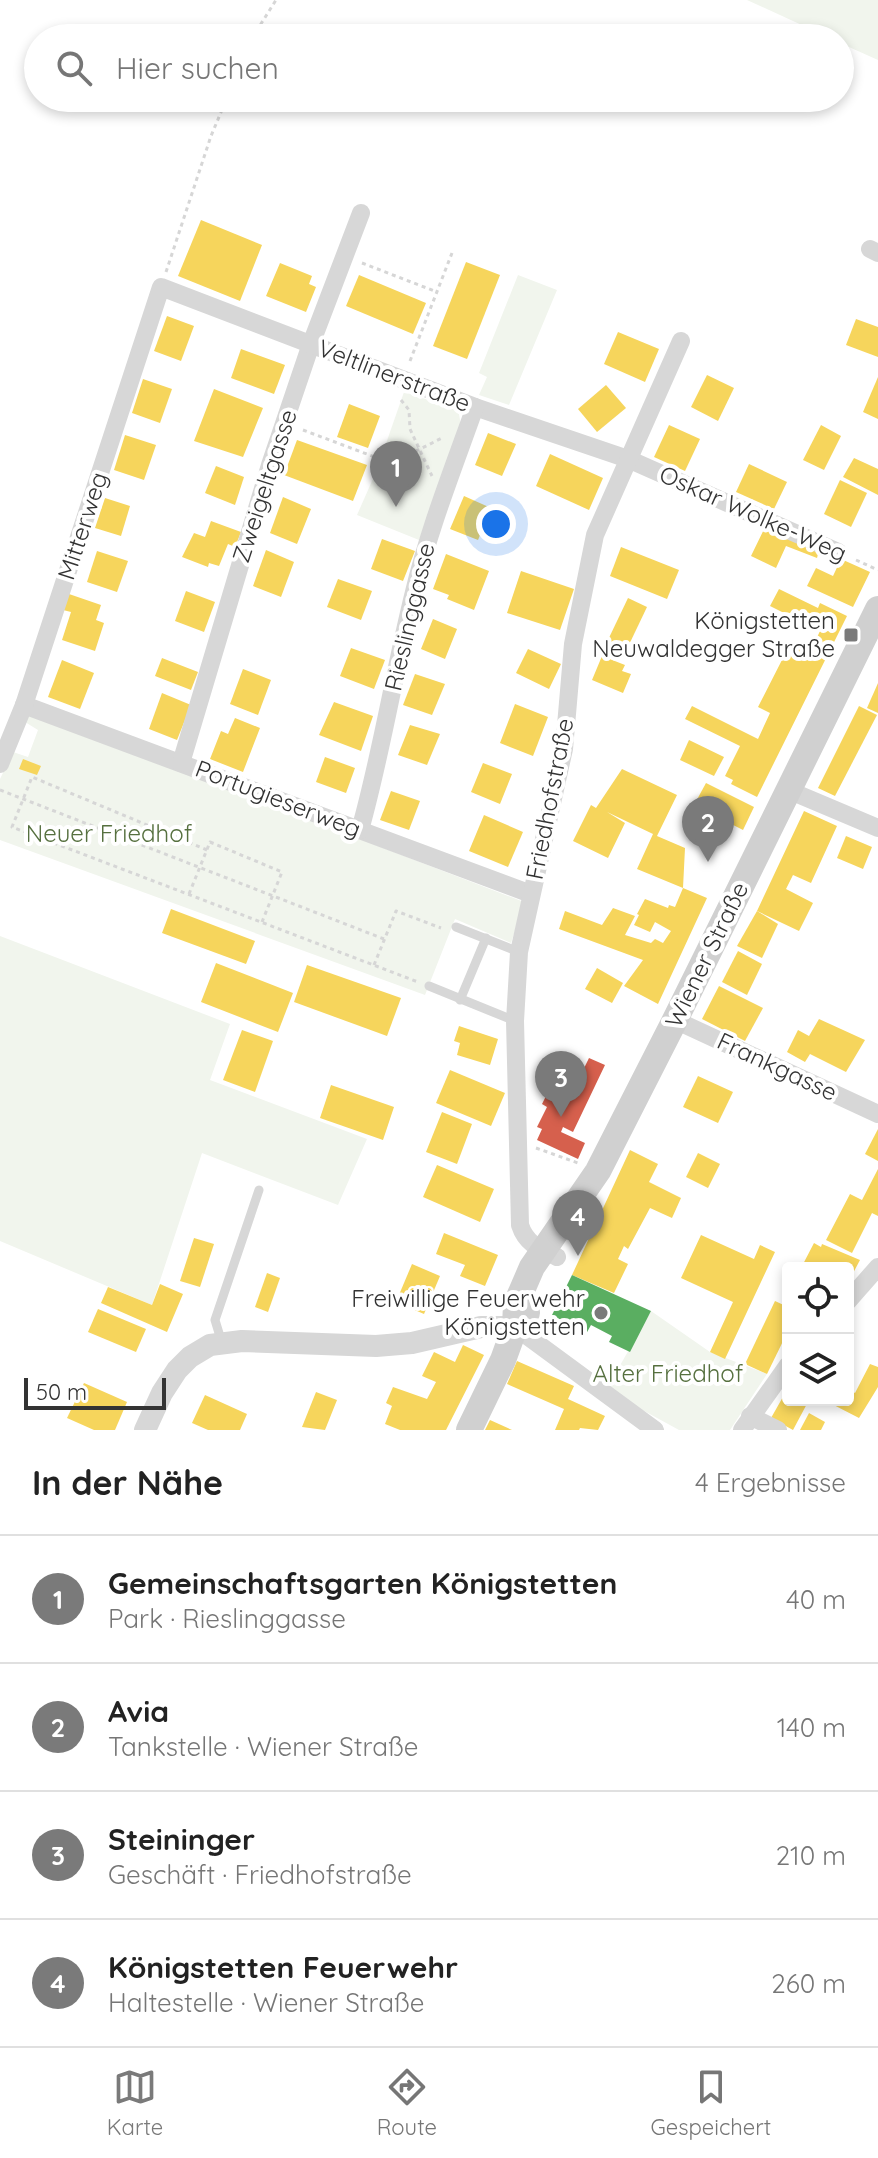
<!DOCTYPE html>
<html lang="de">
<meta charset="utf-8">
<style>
:root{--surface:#fff;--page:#f2f2f2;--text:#222;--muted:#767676;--line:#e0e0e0;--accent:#7a7a7a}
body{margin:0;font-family:Quicksand,sans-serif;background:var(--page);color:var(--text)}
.controls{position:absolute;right:24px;bottom:24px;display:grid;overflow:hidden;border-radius:8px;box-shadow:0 4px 12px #0003}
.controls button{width:72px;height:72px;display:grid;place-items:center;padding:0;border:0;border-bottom:2px solid var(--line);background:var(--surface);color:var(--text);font:40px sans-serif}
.scale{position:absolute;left:24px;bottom:20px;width:142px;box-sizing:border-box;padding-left:8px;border:4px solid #333;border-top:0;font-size:22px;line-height:28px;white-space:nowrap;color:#333;-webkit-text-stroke:6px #fff;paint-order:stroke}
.you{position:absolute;left:496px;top:524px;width:28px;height:28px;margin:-20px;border:6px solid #fff;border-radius:50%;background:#1a73e8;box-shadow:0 0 0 12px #1a73e833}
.badge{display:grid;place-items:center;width:52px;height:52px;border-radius:50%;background:var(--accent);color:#fff;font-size:26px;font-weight:700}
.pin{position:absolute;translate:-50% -66px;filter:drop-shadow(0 2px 4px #0008)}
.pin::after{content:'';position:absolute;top:42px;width:28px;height:24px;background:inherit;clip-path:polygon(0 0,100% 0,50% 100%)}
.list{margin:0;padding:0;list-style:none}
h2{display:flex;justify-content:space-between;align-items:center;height:104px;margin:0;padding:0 32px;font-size:34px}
h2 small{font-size:26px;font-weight:400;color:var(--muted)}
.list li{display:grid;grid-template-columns:52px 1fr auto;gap:24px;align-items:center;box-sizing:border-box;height:128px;padding:0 32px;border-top:2px solid var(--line)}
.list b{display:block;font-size:30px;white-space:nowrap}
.list p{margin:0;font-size:26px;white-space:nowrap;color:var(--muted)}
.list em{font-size:26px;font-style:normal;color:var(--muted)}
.icon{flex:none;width:44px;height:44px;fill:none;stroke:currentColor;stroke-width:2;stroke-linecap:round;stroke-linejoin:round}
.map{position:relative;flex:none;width:878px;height:1430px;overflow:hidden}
.search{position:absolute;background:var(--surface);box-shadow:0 4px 12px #0003;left:24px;right:24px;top:24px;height:88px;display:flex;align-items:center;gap:20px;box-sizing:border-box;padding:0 28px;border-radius:44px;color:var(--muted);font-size:30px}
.sheet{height:616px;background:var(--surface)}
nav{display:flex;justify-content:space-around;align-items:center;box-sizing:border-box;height:112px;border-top:2px solid var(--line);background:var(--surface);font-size:22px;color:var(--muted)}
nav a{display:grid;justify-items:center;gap:4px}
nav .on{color:var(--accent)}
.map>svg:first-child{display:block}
.green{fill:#f1f5ed}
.homes{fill:#f6d55c}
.shops{fill:#d6604d}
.public{fill:#5aae61}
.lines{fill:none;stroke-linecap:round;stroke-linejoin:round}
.path{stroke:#d6d6d6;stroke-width:3;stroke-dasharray:4 4;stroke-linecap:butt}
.service{stroke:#d7d7d7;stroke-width:9}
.minor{stroke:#d7d7d7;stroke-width:18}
.tertiary{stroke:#d7d7d7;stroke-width:22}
.secondary{stroke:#d0d0d0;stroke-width:26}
.poi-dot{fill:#7a7a7a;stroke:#fff;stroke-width:3}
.labels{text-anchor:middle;stroke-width:8;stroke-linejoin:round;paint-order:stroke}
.street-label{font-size:24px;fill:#333;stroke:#fff}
.poi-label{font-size:24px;fill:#333;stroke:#fff;text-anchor:end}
.park-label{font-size:24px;fill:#56703f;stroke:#fff}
</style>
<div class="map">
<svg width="878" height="1430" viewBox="0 0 878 1430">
<rect width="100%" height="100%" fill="#fff"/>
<!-- green -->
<g class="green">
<path d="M 747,0 L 878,0 L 878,60 L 840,43 L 840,38 L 830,38 Z"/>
<path d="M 518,275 L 557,290 L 509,405 L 479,395 L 487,377 L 479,373 Z"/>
<path d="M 404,392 L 453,408 L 459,414 L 461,426 L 419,540 L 357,515 L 376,472 Z"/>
<path d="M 29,712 L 524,902 L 511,943 L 455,919 L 425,995 L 0,840 L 0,779 L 13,752 L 28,757 L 38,730 L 25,722 Z"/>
<path d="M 0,936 L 230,1024 L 210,1080 L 367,1139 L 338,1205 L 202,1153 L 152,1305 L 0,1241 Z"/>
<path d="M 651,1311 L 710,1352 L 767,1374 L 730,1430 L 679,1430 L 606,1390 Z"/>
</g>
<!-- homes -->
<g class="homes">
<path d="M 201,220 L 262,245 L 240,301 L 178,276 Z"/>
<path d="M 466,262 L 500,275 L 467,359 L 433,346 Z"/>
<path d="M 280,263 L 312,276 L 309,284 L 316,287 L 306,312 L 266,296 Z"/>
<path d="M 359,275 L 426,303 L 413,334 L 346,306 Z"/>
<path d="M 167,316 L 194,326 L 181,361 L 154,351 Z"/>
<path d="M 856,319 L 878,327 L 878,357 L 846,345 Z"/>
<path d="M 618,332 L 659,349 L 645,382 L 604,364 Z"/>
<path d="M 241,349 L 285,365 L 274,394 L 231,378 Z"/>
<path d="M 707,375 L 734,388 L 718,421 L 691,407 Z"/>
<path d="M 878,377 L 878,419 L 863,412 Z"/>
<path d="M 143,379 L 172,389 L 160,423 L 132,413 Z"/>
<path d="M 606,385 L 626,408 L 597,432 L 578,409 Z"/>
<path d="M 214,389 L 263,408 L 243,457 L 194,441 Z"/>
<path d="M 349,404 L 380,416 L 368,448 L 337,437 Z"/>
<path d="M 669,425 L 700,439 L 685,471 L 654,457 Z"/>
<path d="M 821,425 L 841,436 L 824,470 L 803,460 Z"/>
<path d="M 488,433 L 516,444 L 502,476 L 475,465 Z"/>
<path d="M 125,435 L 156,445 L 144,480 L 114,470 Z"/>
<path d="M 297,440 L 367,465 L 353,501 L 284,475 Z"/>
<path d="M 550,454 L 603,478 L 589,510 L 536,486 Z"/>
<path d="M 854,458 L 878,469 L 878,495 L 843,477 Z"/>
<path d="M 749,464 L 787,482 L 774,509 L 736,492 Z"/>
<path d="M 216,466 L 244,477 L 235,505 L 205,493 Z"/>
<path d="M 840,480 L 867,493 L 851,527 L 824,514 Z"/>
<path d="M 464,496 L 491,508 L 478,540 L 450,529 Z"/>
<path d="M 283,497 L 311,509 L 297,544 L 270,533 Z"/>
<path d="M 105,498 L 130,506 L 121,536 L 95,528 Z"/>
<path d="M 211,521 L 241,532 L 235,547 L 228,544 L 219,566 L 209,563 L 208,567 L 182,557 L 194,533 L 205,537 Z"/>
<path d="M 766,525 L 820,547 L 817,558 L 786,546 L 776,568 L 751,556 Z"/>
<path d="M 382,539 L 415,551 L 403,581 L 371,569 Z"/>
<path d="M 621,547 L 679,570 L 667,599 L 610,576 Z"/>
<path d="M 266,550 L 294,562 L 281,597 L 253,586 Z"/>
<path d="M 97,551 L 128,561 L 117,592 L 87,582 Z"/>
<path d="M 446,554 L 489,571 L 474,610 L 447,599 L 449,595 L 433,589 Z"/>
<path d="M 841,559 L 870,572 L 853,607 L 807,586 L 816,568 L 833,576 Z"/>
<path d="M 521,571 L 574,589 L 560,630 L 507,613 Z"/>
<path d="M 338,579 L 372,591 L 361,620 L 327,607 Z"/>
<path d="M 779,589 L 818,608 L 820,603 L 847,616 L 757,797 L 731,784 L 733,780 L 725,776 L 740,746 L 685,719 L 692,706 L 758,739 L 770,713 L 758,707 L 784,656 L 786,657 L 794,641 L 811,650 L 820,631 L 770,606 Z"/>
<path d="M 186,591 L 215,602 L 204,632 L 175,621 Z"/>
<path d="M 69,594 L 101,605 L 96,620 L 104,623 L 95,651 L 62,640 L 71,612 L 63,610 Z"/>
<path d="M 628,598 L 647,607 L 626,651 L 607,642 Z"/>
<path d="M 433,619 L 457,629 L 445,659 L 421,649 Z"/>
<path d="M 351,648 L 385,660 L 374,689 L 340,676 Z"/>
<path d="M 528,649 L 561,664 L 549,689 L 516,673 Z"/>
<path d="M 602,656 L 625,665 L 622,671 L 631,674 L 623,693 L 592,680 Z"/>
<path d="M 162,658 L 198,672 L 191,690 L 155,676 Z"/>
<path d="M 62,660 L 94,673 L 80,709 L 48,697 Z"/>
<path d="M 243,669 L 271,680 L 258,715 L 230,704 Z"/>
<path d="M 415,674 L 445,684 L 432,715 L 403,705 Z"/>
<path d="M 878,683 L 878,713 L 867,708 Z"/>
<path d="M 162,693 L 191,705 L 177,740 L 149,729 Z"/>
<path d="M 334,702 L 373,716 L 361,751 L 319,735 Z"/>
<path d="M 515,704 L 548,717 L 533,756 L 500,743 Z"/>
<path d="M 859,706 L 877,715 L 835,796 L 818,788 Z"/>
<path d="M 235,718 L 260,728 L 243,772 L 210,759 L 221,731 L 228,734 Z"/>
<path d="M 410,725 L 440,734 L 427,765 L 398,755 Z"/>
<path d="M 689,740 L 724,757 L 714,776 L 680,760 Z"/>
<path d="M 325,757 L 355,768 L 346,793 L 316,782 Z"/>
<path d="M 23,759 L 41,766 L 37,775 L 19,769 Z"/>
<path d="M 483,763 L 512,774 L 500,804 L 471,792 Z"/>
<path d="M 622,769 L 677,795 L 657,836 L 685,848 L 683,888 L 637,869 L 653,834 L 607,812 L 625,823 L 608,858 L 573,841 L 591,805 L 596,808 Z"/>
<path d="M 706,783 L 754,807 L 743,830 L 694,805 Z"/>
<path d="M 391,791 L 420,801 L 409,830 L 380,820 Z"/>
<path d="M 804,811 L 837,826 L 811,883 L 793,875 L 786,889 L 813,903 L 799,931 L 757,911 Z"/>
<path d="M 484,815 L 523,832 L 508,867 L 469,851 Z"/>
<path d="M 846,836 L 872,847 L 863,869 L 837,858 Z"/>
<path d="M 683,888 L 707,898 L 658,1004 L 624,986 L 643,960 L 559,929 L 565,911 L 602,925 L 613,908 L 635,916 L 625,935 L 651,943 L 655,939 L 663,943 L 671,931 L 655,922 L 650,932 L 634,925 L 639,915 L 637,914 L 645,899 L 668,908 L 669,905 L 675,907 Z"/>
<path d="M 171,909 L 255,941 L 246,964 L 162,933 Z"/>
<path d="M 757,911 L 778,924 L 762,958 L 737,946 Z"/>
<path d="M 738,951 L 762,964 L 747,995 L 722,982 Z"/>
<path d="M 216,963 L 293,993 L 278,1032 L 201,1002 Z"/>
<path d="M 307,965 L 401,998 L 387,1036 L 294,1002 Z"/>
<path d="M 597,968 L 623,983 L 612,1003 L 585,989 Z"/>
<path d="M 719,986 L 763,1008 L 745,1041 L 702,1019 Z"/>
<path d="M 819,1019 L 865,1040 L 846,1072 L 810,1054 L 805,1062 L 787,1052 L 798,1030 L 809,1036 Z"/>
<path d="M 459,1026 L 498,1039 L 490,1065 L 457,1055 L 460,1043 L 454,1041 Z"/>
<path d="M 242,1030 L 273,1041 L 255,1092 L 223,1080 Z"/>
<path d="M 450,1070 L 505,1093 L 491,1126 L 436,1103 Z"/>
<path d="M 698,1076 L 733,1092 L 718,1123 L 683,1107 Z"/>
<path d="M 331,1085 L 394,1107 L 383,1140 L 320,1118 Z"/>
<path d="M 442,1112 L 472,1124 L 457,1164 L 426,1152 Z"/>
<path d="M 878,1129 L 878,1161 L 865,1154 Z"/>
<path d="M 630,1150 L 658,1164 L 649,1182 L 681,1198 L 672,1218 L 650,1208 L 628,1249 L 624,1246 L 618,1259 L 628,1264 L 614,1293 L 572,1275 Z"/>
<path d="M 698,1153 L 720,1164 L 708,1188 L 686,1177 Z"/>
<path d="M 437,1165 L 494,1189 L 480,1222 L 423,1197 Z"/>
<path d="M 878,1169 L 878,1216 L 872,1213 L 852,1253 L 826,1240 L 850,1194 L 862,1200 Z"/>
<path d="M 444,1233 L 498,1255 L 485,1286 L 460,1276 L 465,1265 L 436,1254 Z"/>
<path d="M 701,1235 L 754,1259 L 760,1245 L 775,1252 L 725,1359 L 710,1352 L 733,1302 L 681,1278 Z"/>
<path d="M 194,1238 L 214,1244 L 200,1287 L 180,1281 Z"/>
<path d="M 814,1243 L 821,1247 L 822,1244 L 860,1260 L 851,1277 L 848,1276 L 848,1268 L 801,1268 Z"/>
<path d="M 412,1264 L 440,1276 L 424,1314 L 396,1302 Z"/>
<path d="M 267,1273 L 280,1278 L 268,1312 L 255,1307 Z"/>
<path d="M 160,1284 L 183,1294 L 167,1332 L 101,1303 L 108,1287 L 152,1305 Z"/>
<path d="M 775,1301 L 788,1307 L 788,1331 L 767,1374 L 745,1364 Z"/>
<path d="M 98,1309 L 146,1329 L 136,1352 L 88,1332 Z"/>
<path d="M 463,1345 L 484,1355 L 446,1430 L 400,1430 L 385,1424 L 392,1406 L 386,1403 L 393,1387 L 427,1399 L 436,1382 L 422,1376 L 434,1352 L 455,1362 Z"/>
<path d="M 517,1361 L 574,1386 L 568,1399 L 605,1416 L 598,1430 L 580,1428 L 579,1430 L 555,1430 L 564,1409 L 507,1384 Z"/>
<path d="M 870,1364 L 878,1367 L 878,1387 L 859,1418 L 824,1400 L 848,1400 L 848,1389 L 855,1393 Z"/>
<path d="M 84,1383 L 127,1402 L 115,1430 L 94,1430 L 67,1418 Z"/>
<path d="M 788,1388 L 788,1400 L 809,1400 L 793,1430 L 771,1418 Z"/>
<path d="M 316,1392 L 337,1400 L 325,1430 L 302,1427 Z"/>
<path d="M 205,1395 L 247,1414 L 240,1430 L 208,1430 L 192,1423 Z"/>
<path d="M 809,1413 L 825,1422 L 821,1430 L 800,1430 Z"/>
<path d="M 490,1420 L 512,1430 L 485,1430 Z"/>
</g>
<!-- shops -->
<path class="shops" d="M 589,1058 L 605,1065 L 573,1132 L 563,1127 L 561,1132 L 585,1143 L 578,1159 L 537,1140 L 542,1129 L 537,1127 L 547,1107 L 542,1104 L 547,1094 L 567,1103 Z"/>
<!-- public -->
<path class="public" d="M 572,1275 L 651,1311 L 630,1352 L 609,1342 L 612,1336 L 591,1325 L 586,1334 L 552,1315 Z"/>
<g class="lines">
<!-- path -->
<g class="path">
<path d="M 252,38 L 276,0"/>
<path d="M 362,263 L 437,292"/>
<path d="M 166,272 L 211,136 L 227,98"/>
<path d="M 410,361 L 452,253"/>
<path d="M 401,400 L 409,410 L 410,429 L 432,476"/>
<path d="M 303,430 L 380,459 L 398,460 L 444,437"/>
<path d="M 856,560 L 878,570"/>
<path d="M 0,790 L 384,939"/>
<path d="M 207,850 L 32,777 L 12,827 L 418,982"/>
<path d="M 189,894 L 210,842 L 282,872 L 262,922"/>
<path d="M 374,965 L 396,911 L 441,928"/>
<path d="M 536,1148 L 578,1163"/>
</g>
<!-- service -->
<g class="service">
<path d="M 456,927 L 519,952"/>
<path d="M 429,986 L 515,1021"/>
<path d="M 460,1000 L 486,938"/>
<path d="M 222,1343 L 215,1320 L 259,1190"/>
</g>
<!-- minor -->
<g class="minor">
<path d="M 870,249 L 878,253"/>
<path d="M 24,705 L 531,894"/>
<path d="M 181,763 L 270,465 L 311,344 L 361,213"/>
<path d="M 0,764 L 24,705 L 161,287 L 475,407 L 628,459 L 838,552"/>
<path d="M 788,790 L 878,828"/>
<path d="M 360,830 C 382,752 394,672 414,592 C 429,529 453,469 475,407"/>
<path d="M 675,1020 L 878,1114"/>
<path d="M 557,1257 C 540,1249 526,1244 520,1225 L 515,1021 L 519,952 L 564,749 L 573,644 L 595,535 L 681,341"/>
<path d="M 848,1301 L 878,1267"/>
<path d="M 515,1327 L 655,1430"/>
<path d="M 750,1416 L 778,1430"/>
<path d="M 742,1430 L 788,1365"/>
</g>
<!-- tertiary -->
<path class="tertiary" d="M 145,1430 L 162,1393 L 177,1370 L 190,1357 L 210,1345 L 242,1341 L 376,1346 L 412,1343 L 481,1327 L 515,1327"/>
<!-- secondary -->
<g class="secondary">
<path d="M 515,1327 L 516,1304 L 532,1267 L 598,1171 L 675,1020 L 878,609"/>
<path d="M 469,1430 L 503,1360 L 515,1327 L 527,1313"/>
</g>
</g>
<!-- markers -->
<g class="poi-dot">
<rect x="843" y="627" width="16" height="16" rx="4"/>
<circle cx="601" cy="1313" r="8"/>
</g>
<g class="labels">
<!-- street labels -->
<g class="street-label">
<text transform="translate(394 376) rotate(21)" y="8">Veltlinerstraße</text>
<text transform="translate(265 486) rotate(-72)" y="8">Zweigeltgasse</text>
<text transform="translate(753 514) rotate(24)" y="8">Oskar Wolke-Weg</text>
<text transform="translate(83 526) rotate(-72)" y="8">Mitterweg</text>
<text transform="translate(410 617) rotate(-77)" y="8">Rieslinggasse</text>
<text transform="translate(278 799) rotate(21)" y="8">Portugieserweg</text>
<text transform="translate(550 799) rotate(-79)" y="8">Friedhofstraße</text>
<text transform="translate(707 955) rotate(-64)" y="8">Wiener Straße</text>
<text transform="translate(777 1067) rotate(25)" y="8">Frankgasse</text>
</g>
<!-- poi labels -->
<g class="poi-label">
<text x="835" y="629">Königstetten<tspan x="835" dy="28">Neuwaldegger Straße</tspan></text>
<text x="585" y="1307">Freiwillige Feuerwehr<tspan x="585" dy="28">Königstetten</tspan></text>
</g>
<!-- park labels -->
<g class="park-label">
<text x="109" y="842">Neuer Friedhof</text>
<text x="668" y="1382">Alter Friedhof</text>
</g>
</g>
</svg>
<div class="controls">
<button><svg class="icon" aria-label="locate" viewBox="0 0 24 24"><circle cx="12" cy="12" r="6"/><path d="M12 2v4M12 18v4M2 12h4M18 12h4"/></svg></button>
<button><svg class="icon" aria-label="layers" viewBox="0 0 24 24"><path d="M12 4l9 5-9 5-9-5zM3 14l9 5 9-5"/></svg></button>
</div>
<div class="scale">50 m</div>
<div class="you"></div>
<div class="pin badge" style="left:396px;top:507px">1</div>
<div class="pin badge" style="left:708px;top:862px">2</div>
<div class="pin badge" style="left:561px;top:1117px">3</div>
<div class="pin badge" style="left:578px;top:1256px">4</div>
<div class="search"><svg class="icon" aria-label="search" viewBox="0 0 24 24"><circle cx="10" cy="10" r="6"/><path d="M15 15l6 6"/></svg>Hier suchen</div>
</div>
<section class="sheet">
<h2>In der Nähe<small>4 Ergebnisse</small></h2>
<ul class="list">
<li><span class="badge">1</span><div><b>Gemeinschaftsgarten Königstetten</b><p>Park · Rieslinggasse</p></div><em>40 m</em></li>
<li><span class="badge">2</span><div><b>Avia</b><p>Tankstelle · Wiener Straße</p></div><em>140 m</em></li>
<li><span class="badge">3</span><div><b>Steininger</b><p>Geschäft · Friedhofstraße</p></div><em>210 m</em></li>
<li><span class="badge">4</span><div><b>Königstetten Feuerwehr</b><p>Haltestelle · Wiener Straße</p></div><em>260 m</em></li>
</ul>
</section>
<nav>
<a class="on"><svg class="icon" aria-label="map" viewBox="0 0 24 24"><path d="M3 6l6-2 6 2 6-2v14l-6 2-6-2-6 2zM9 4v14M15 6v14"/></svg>Karte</a>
<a><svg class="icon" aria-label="directions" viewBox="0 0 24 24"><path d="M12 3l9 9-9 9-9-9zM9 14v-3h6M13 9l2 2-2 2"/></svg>Route</a>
<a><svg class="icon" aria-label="saved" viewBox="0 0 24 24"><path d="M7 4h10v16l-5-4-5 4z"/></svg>Gespeichert</a>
</nav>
